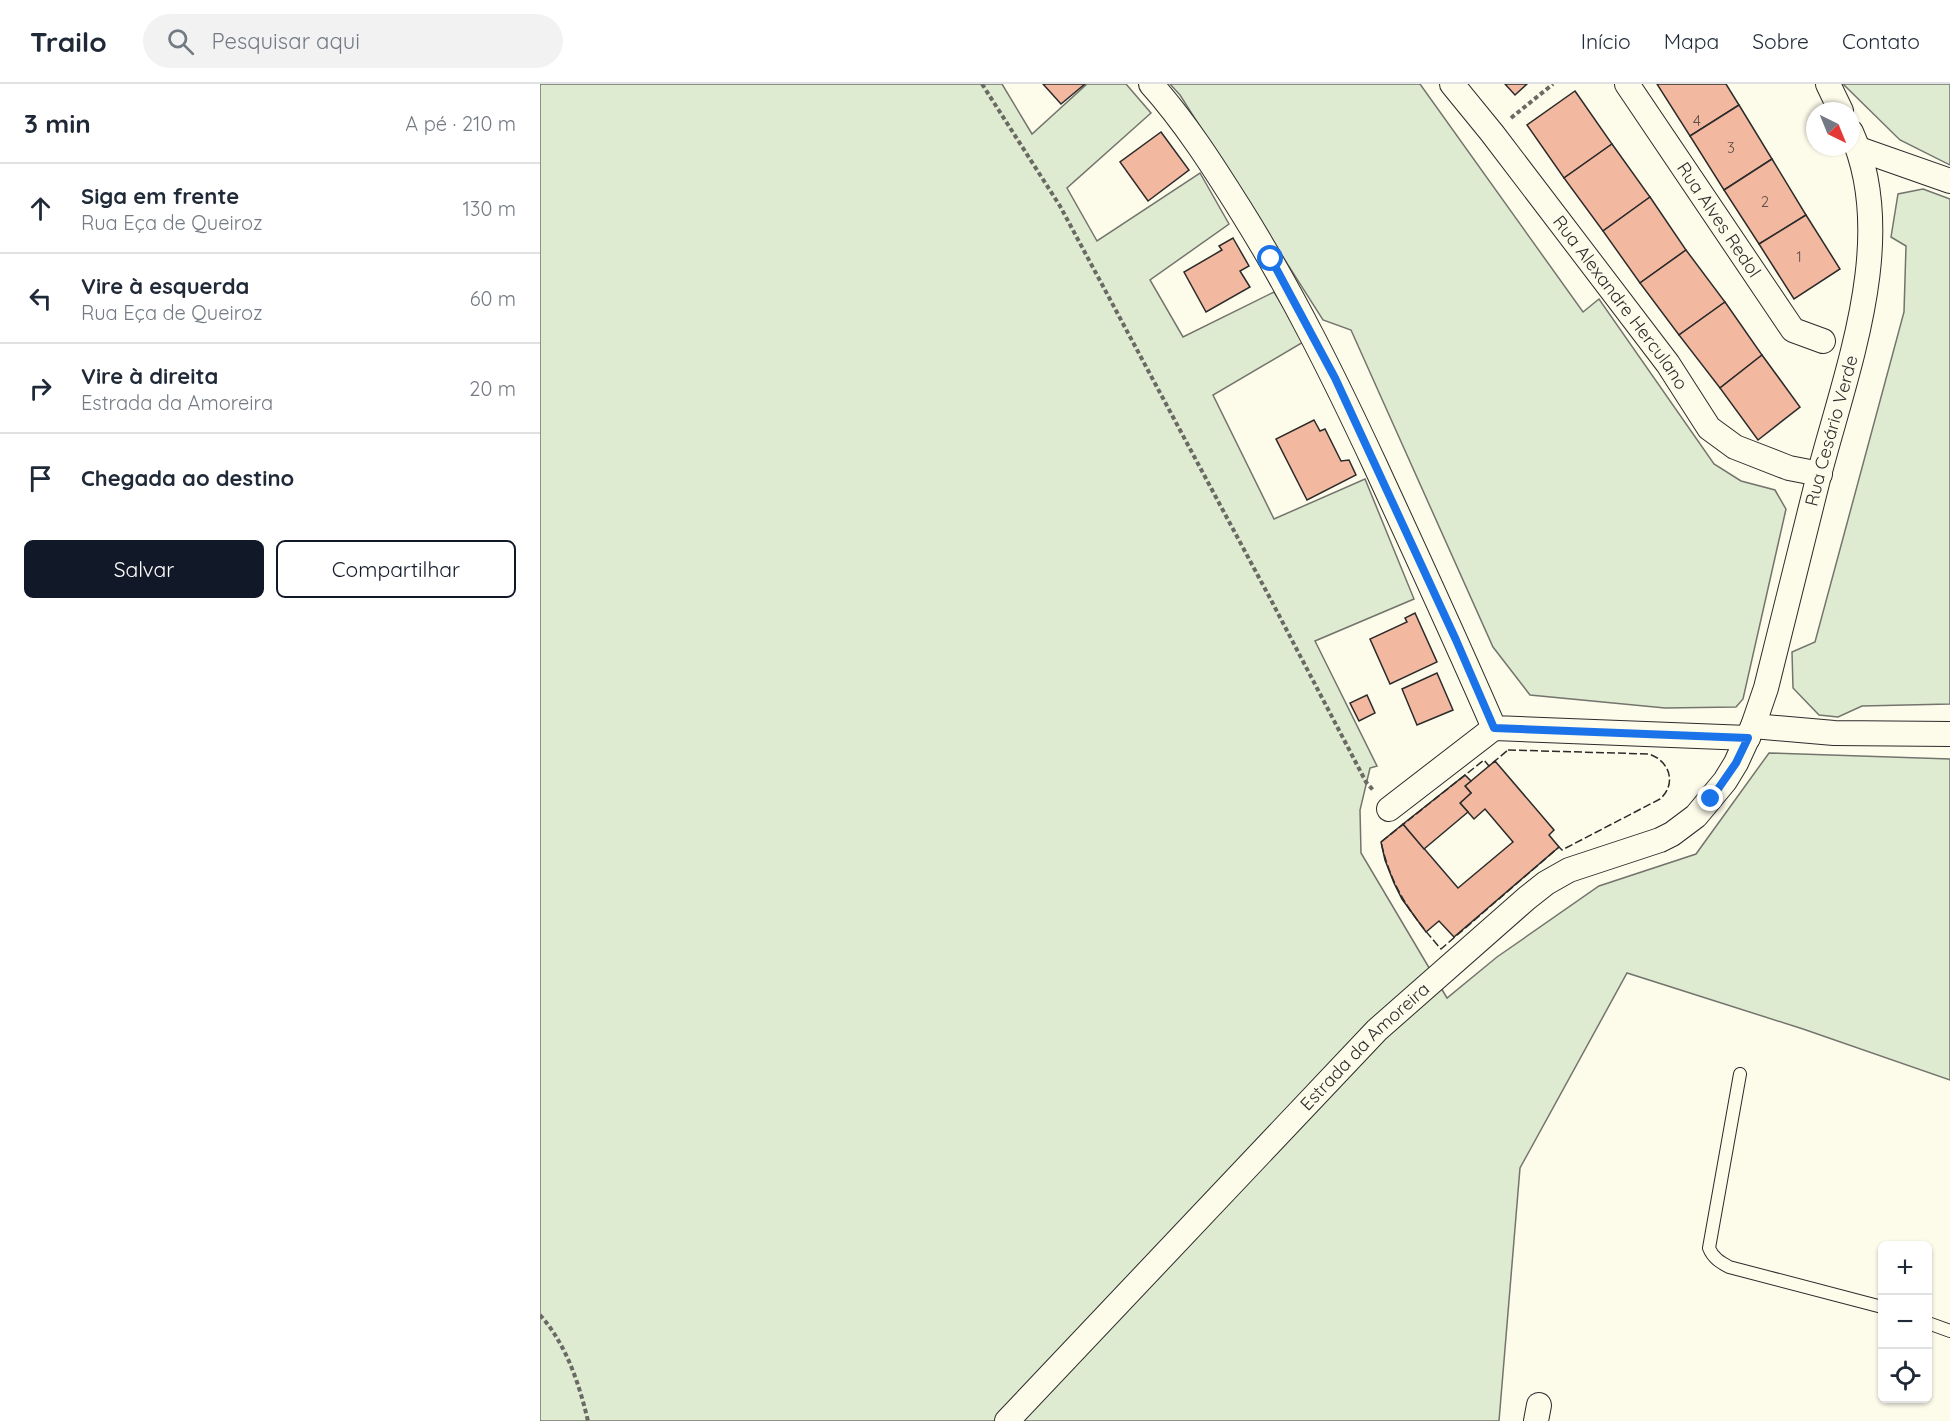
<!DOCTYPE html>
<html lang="pt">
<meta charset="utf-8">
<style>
:root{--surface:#fff;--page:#f2f2f3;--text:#1f2937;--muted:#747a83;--line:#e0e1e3;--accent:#111827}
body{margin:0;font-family:Quicksand,sans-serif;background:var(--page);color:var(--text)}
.controls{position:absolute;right:18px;bottom:18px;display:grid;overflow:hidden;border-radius:9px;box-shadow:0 2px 4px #0004}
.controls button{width:54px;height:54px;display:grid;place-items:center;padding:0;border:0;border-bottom:2px solid var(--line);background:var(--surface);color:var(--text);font:30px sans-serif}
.compass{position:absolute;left:1266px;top:18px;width:54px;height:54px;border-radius:50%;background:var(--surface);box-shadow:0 2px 4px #0004;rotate:137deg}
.stop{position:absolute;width:18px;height:18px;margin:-14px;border:4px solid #1a73e8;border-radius:50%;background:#fff}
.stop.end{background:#1a73e8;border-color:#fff;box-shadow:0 2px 6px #0008}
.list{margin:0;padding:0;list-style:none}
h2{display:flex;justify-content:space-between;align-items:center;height:78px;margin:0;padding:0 24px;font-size:26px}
h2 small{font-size:20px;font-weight:400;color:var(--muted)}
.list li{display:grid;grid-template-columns:39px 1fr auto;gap:18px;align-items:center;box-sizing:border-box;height:90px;padding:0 24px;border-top:2px solid var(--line)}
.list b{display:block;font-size:22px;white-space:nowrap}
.list p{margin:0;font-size:20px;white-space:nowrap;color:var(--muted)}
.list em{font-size:20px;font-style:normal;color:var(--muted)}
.actions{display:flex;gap:12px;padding:18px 24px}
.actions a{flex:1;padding:14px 0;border:2px solid var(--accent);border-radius:9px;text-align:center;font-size:21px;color:var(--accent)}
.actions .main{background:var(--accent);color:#fff}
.icon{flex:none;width:33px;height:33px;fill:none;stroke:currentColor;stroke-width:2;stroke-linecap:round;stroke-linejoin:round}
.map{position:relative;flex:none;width:1410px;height:1337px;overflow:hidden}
header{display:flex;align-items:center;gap:36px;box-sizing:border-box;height:84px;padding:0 30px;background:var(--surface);border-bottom:2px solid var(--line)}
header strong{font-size:28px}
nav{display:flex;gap:33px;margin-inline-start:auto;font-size:21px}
.search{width:420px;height:54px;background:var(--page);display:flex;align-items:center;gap:15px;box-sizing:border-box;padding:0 21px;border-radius:33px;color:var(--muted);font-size:22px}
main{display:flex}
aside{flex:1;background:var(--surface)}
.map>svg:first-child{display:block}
.green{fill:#deebd1;stroke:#74746e;stroke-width:1.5}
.building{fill:#f2b8a0;stroke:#2b2b2b;stroke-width:1.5}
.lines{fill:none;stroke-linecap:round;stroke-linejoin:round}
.lane-casing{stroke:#2b2b2b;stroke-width:14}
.street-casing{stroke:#2b2b2b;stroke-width:26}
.path{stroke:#6a6964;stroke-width:4;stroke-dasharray:4.5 3;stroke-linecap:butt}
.lane{stroke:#fdfbea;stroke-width:12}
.street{stroke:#fdfbea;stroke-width:24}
.fence{stroke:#2b2b2b;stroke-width:1.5;stroke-dasharray:8 3;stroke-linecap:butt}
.route{stroke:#1a73e8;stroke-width:8}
.labels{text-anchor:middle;stroke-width:4.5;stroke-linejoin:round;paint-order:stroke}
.number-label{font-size:15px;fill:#5d4e48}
.street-label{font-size:18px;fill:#2b2b2b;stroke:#fdfbea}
</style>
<header>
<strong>Trailo</strong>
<div class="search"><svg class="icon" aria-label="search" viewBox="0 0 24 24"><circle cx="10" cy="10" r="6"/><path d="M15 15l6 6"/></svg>Pesquisar aqui</div>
<nav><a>Início</a><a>Mapa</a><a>Sobre</a><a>Contato</a></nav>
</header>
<main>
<aside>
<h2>3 min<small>A pé · 210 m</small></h2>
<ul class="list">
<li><svg class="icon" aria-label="ahead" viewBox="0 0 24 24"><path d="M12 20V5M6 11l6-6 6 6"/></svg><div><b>Siga em frente</b><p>Rua Eça de Queiroz</p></div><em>130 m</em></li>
<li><svg class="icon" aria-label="left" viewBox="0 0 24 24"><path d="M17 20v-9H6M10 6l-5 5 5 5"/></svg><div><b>Vire à esquerda</b><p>Rua Eça de Queiroz</p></div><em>60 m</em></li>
<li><svg class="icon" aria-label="right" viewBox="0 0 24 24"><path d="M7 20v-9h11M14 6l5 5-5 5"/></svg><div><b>Vire à direita</b><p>Estrada da Amoreira</p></div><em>20 m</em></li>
<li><svg class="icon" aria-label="arrive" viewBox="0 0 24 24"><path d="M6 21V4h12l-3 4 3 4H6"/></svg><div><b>Chegada ao destino</b></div></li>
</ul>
<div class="actions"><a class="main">Salvar</a><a>Compartilhar</a></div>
</aside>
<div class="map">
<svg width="1410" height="1337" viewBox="0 0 1410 1337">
<rect width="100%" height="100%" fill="#fdfbea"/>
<!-- green -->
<g class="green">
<path d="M 0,0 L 462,0 L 492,50 L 547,0 L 586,0 L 611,29 L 527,104 L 557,157 L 660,89 L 689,140 L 610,196 L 643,253 L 734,208 L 765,257 L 673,311 L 734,435 L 825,395 L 874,515 L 775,557 L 837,682 L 830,684 L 820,726 L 821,769 L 907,914 L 957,873 L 1059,802 L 1156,770 L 1229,669 L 1410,675 L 1410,996 L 1263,945 L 1087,889 L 980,1084 L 959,1337 L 0,1337 Z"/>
<path d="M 630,0 L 880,0 L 1043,228 L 1059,215 L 1174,380 L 1201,397 L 1235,406 L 1246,425 L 1203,615 L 1196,623 L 1125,624 L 990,611 L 953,563 L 811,246 L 783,236 L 640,11 Z"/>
<path d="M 1303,0 L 1410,0 L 1410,81 L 1360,56 Z"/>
<path d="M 1383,105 L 1410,115 L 1410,620 L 1322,622 L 1298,633 L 1279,631 L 1253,604 L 1252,568 L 1275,558 L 1364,228 L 1366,162 L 1351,153 L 1358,110 Z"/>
</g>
<!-- building -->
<g class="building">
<path d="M 503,0 L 545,0 L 521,20 Z"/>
<path d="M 965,0 L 987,0 L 975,11 Z"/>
<path d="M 1117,0 L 1186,0 L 1199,21 L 1150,52 Z"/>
<path d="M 1035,7 L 1072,60 L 1024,94 L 987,41 Z"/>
<path d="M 1199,21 L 1232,75 L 1184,106 L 1150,52 Z"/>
<path d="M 621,48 L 649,86 L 608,117 L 580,78 Z"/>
<path d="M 1072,60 L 1110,113 L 1063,147 L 1024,94 Z"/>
<path d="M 1232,75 L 1266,131 L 1219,160 L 1184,106 Z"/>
<path d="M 1110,113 L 1146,166 L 1100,199 L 1063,147 Z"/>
<path d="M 1266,131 L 1300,185 L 1254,215 L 1219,160 Z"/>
<path d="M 693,154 L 709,182 L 700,187 L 710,203 L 666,228 L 644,188 L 682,166 L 679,162 Z"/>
<path d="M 1146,166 L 1185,218 L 1139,251 L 1100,199 Z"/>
<path d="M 1185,218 L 1222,271 L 1180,304 L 1139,251 Z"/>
<path d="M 1222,271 L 1260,323 L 1218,356 L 1180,304 Z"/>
<path d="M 774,336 L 780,347 L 785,345 L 801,377 L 809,376 L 816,391 L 767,416 L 736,355 Z"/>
<path d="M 875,529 L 897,578 L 850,600 L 830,555 L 867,538 L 865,534 Z"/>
<path d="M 897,589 L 913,626 L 877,641 L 862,605 Z"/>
<path d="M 827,611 L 835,629 L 819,637 L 810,619 Z"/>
<path d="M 955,677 L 1014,746 L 1009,751 L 1019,763 L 914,853 L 899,837 L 886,848 L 862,815 L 854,799 L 845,776 L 841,758 L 863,740 L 918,804 L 973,758 L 945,725 L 934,735 L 920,719 L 931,709 L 925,702 Z"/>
<path d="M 925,691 L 931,697 L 925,702 L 931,709 L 920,719 L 928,728 L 884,765 L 863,740 Z"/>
</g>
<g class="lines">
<defs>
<g id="lane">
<path d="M 1200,990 L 1169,1164 C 1173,1174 1180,1178 1189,1183 L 1342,1223"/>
<path d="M 1388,1239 L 1410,1247"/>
</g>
<g id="street">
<path d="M 611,0 C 645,38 673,82 700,125 C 752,208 795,295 836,383 C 876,470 916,556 954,644 L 1208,654"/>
<path id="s1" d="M 912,0 L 952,49 L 1128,280 L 1169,344 L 1195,363 L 1249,384 L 1280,390"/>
<path id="s2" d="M 1087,0 L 1253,246 L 1283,257"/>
<path d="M 1288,0 L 1301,27"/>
<path d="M 1319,65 L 1410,97"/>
<path d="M 1213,642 L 1294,649 L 1410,650"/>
<path d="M 849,725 L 954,644"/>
<path id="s3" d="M 467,1337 L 837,946 L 987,814 L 1006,799 L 1029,786 L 1120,756 L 1132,750 L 1156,732 L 1185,697 L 1196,679 L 1213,642 L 1226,604 C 1243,533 1261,462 1279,391 C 1306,287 1359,153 1311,48"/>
<path d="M 996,1337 L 999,1321"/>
</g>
</defs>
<!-- lane casing -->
<use href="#lane" class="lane-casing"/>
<!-- street casing -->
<use href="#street" class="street-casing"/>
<!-- path -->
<g class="path">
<path d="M 442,0 L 520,122 L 731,516 L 826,698 L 833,706"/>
<path d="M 971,34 L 1013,0"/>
<path d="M 0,1231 C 26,1260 39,1299 48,1337"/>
</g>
<!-- lane -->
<use href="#lane" class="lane"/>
<!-- street -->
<use href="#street" class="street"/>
<!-- fence -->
<path class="fence" d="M 968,666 L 1109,670 C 1130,677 1137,700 1120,715 L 1022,766 L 1019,763 L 901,865 C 871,831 851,803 841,758 L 944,676 L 949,682 Z"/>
</g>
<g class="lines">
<!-- route -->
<path class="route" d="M 731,175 L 795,294 L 916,556 L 954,644 L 1208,654 L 1196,679 L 1171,715"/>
</g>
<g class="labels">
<!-- number labels -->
<g class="number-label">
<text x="1157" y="42">4</text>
<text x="1191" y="69">3</text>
<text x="1225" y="123">2</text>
<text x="1259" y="178">1</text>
</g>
<!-- street labels -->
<g class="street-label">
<text dy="6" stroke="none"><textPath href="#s2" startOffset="164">Rua Alves Redol</textPath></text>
<text dy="6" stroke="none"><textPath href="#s1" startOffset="276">Rua Alexandre Herculano</textPath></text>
<text dy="6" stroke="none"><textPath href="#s3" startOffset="1341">Rua Cesário Verde</textPath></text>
<text dy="6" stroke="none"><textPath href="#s3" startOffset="518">Estrada da Amoreira</textPath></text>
</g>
</g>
</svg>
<div class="controls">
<button>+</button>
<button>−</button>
<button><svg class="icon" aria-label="locate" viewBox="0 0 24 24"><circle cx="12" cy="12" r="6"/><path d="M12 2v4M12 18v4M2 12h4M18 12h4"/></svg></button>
</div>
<svg class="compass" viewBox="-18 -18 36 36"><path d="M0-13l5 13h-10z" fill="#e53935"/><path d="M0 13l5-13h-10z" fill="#747a83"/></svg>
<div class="stop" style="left:731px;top:175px"></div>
<div class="stop end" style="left:1171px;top:715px"></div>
</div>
</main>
